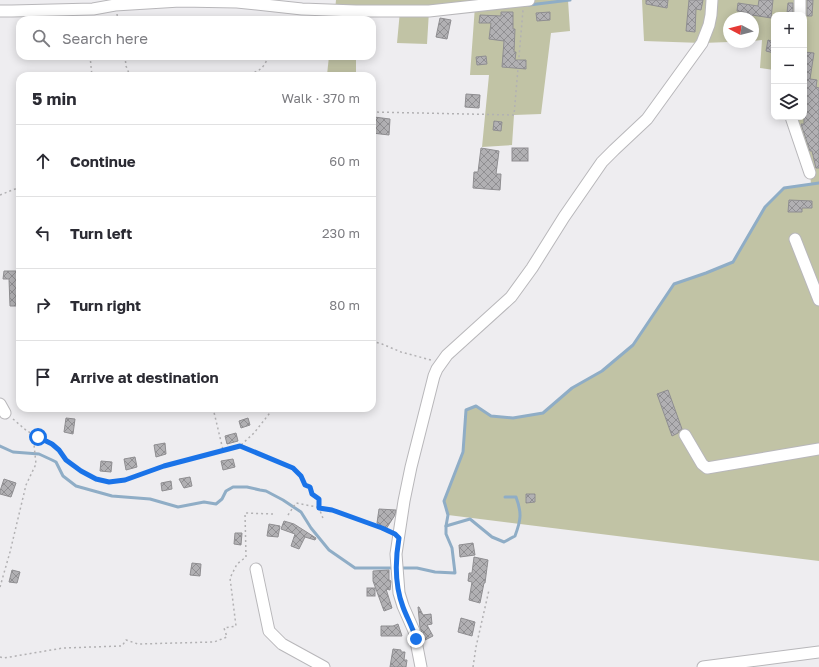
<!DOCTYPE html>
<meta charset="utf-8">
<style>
:root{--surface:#fff;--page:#f2f2f3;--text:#2b2b33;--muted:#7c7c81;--line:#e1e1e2}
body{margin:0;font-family:"Golos Text",sans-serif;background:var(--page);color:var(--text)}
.controls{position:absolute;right:12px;top:12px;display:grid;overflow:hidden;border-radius:8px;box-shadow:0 2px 10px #0003}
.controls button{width:36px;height:36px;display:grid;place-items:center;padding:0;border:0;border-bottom:1px solid var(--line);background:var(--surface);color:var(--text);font:20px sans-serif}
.compass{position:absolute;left:723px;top:12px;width:36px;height:36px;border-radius:50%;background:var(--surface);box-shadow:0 2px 10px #0003;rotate:277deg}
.stop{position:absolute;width:12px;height:12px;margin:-9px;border:3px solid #1a73e8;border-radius:50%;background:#fff}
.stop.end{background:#1a73e8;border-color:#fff;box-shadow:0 1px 4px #0008}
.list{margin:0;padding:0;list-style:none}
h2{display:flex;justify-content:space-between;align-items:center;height:52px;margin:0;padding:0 16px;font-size:17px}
h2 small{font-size:13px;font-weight:400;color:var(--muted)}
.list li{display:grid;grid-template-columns:26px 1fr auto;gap:12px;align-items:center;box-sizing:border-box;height:72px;padding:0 16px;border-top:1px solid var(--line)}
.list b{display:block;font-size:15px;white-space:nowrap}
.list em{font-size:13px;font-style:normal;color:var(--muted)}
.icon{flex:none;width:22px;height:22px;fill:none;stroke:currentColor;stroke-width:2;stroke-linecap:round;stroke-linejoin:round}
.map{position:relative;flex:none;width:819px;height:667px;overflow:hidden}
.search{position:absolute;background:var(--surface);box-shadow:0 2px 10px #0003;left:16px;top:16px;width:360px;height:44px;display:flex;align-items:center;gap:10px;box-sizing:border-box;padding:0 14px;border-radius:12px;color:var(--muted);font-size:15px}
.panel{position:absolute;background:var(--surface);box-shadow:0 2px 10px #0003;left:16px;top:72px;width:360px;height:340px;border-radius:12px}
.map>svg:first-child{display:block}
.green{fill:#c1c3a5}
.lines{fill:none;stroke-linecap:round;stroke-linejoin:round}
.stream{stroke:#8fadc6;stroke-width:3}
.building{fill:url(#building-cross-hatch);stroke:#8f8e91}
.minor-casing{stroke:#b8b7ba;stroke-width:13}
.path{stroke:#b2b1b3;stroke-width:1.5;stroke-dasharray:2 3;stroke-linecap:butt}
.minor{stroke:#fff;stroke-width:11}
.route{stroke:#1a73e8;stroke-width:5}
</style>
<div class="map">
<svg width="819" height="667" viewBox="0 0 819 667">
<defs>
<pattern id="building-cross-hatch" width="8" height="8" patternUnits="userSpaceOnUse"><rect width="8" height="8" fill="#b1b0b3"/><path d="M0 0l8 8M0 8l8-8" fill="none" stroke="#908f92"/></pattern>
</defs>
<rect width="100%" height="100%" fill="#eeedf0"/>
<!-- green -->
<g class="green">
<path d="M 336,0 L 568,0 L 570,31 L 551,33 L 541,114 L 514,115 L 512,145 L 482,147 L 489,75 L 470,75 L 475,6 L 429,11 L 427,44 L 397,43 L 400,11 L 356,11 L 356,20 L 334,20 Z"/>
<path d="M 642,0 L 819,0 L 819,561 L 448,515 L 444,501 L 463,452 L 466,410 L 476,406 L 491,416 L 513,418 L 543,413 L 572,388 L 602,371 L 633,345 L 674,284 L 706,273 L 733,262 L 765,207 L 784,188 L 811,184 L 810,173 L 791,117 L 804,117 L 804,15 L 774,15 L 774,70 L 760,68 L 762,40 L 753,41 L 753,18 L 729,18 L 729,42 L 702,43 L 644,41 Z"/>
<path d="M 329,56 L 356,56 L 356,75 L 327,75 Z"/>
</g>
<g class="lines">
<!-- stream -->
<g class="stream">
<path d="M 529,5 L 570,0"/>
<path d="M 0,446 L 13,452 L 39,454 L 52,460 L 56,462 L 63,476 L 76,486 L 112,496 L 150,499 L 178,507 L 204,502 L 216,504 L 222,499 L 226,491 L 233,487 L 247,487 L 260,490 L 266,491 L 283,500 L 301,512 L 311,528 L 329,550 L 355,568 L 417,568 L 435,572 L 455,573 L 452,548 L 446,534 L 446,526 L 470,519 L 492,537 L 504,542 L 515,536 C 521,520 522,513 516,497 L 505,497"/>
<path d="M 446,526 L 448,515 L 444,501 L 463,452 L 466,410 L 476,406 L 491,416 L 513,418 L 543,413 L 572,388 L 602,371 L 633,345 L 674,284 L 706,273 L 733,262 L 765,207 L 784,188 L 819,183"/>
</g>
</g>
<!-- building -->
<g class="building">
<path d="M 646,0 L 668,0 L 667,8 L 646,4 Z"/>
<path d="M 689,0 L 703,0 L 701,10 L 696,9 L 695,32 L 686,31 Z"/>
<path d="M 759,0 L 773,0 L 771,18 L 752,15 L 752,18 L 743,18 L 744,12 L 737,11 L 738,3 L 758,6 Z"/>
<path d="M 807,0 L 813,0 L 812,16 L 807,16 Z"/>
<path d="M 788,3 L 793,3 L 793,14 L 787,13 Z"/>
<path d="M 501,12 L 513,12 L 513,29 L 515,29 L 514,52 L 516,52 L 515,60 L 526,60 L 526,69 L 502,67 L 504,41 L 489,39 L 491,23 L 479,23 L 480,15 L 501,16 Z"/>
<path d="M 550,12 L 550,20 L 537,21 L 536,13 Z"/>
<path d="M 440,18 L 451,20 L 447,39 L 436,37 Z"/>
<path d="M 768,40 L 774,42 L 774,53 L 766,51 Z"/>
<path d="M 804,52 L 814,53 L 810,79 L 817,80 L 816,87 L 819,88 L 819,168 L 816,168 L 812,151 L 810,151 L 801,124 L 804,124 Z"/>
<path d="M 486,56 L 487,64 L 477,65 L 476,57 Z"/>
<path d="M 466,94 L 480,95 L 479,108 L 465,107 Z"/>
<path d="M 374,117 L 390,119 L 389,135 L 372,133 Z"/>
<path d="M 494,121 L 502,122 L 501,131 L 493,130 Z"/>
<path d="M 481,148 L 499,151 L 496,174 L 501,174 L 500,190 L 473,188 L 474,172 L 478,172 Z"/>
<rect x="512" y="148" width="16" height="13"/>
<path d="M 789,200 L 812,201 L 812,208 L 802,208 L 802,212 L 788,212 Z"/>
<path d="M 4,271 L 17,271 L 16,306 L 10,306 L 9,279 L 3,279 Z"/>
<path d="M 668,390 L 682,429 L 679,431 L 678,433 L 672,436 L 657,394 Z"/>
<path d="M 66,418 L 75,419 L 73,434 L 64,432 Z"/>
<path d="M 248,418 L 250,425 L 241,428 L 239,421 Z"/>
<path d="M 236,433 L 238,441 L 227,444 L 225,436 Z"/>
<path d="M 165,443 L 166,454 L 156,457 L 154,445 Z"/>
<path d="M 135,457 L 137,467 L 126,470 L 124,459 Z"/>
<path d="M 233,459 L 235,467 L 223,470 L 221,461 Z"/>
<path d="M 101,461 L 112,462 L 111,472 L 100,471 Z"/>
<path d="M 190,477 L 192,486 L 184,488 L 179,479 Z"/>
<path d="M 4,479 L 16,483 L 11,497 L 0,494 L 0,491 Z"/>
<path d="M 171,481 L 172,489 L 162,491 L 161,483 Z"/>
<path d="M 526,494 L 535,494 L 535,502 L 526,503 Z"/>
<path d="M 379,509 L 396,510 L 395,515 L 386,529 L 377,523 Z"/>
<path d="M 284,521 L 294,524 L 316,538 L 315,540 L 305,537 L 299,549 L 291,546 L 295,534 L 281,529 Z"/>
<path d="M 269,524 L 280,526 L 278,537 L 267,536 Z"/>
<path d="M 235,533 L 242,533 L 241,545 L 234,544 Z"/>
<path d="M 473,543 L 475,555 L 460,557 L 459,545 Z"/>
<path d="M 474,557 L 488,560 L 485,583 L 484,583 L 480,603 L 469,600 L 472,582 L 468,581 L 469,573 L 472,573 Z"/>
<path d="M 192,563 L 201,564 L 200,576 L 190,575 Z"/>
<path d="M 12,570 L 20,572 L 17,583 L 9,582 Z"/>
<path d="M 389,570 L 389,580 L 391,581 L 390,590 L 386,589 L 392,608 L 384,611 L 373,581 L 373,571 Z"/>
<rect x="367" y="588" width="8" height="8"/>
<path d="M 418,607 L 419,607 L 423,615 L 431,614 L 432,624 L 427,625 L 433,636 L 425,640 L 420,628 Z"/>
<path d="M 461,618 L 475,622 L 472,636 L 458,632 Z"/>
<path d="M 398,624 L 402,636 L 381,636 L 381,626 L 393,626 Z"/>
<path d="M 393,649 L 401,650 L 401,652 L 405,652 L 404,660 L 407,660 L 406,667 L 390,667 Z"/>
</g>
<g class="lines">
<defs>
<g id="minor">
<path d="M 800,0 L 800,15"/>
<path d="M 0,11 L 12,11 L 93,9 L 115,5 L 180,1 L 237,2 L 302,9 L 356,11 L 429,11 L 529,0"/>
<path d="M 791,117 L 810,173"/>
<path d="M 795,239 L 819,300"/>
<path d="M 0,404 L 5,413"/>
<path d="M 685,435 L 702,464 L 707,468 L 819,449"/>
<path d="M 256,569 L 269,631 L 282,644 L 324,667"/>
<path d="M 421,667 L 414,631 L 403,606 L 399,593 L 396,554 L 404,501 L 411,467 L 434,376 L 437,369 L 447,355 L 511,297 L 532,268 L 564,217 L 602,162 L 614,150 L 647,119 L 702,43 L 709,25 L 711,15 L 712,0"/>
<path d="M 703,667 L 819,652"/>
</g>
</defs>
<!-- minor casing -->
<use href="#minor" class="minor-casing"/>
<!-- path -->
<g class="path">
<path d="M 117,14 L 118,20"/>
<path d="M 90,56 L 92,76"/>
<path d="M 125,56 L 126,66 L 130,76"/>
<path d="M 245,76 C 258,71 264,70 268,56"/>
<path d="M 372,112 L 514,115 L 523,10"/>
<path d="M 0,195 L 20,187"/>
<path d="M 372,341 L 382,344 L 401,352 L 431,360"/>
<path d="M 213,408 L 223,450"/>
<path d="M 13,419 L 27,431 L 39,437 L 52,445 L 59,450 L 66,460 L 81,471 L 96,479 L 109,482 L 125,481 L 164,466 L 240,446 L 254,433 L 269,414 L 272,408"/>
<path d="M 241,446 L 280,462"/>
<path d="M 279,462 C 293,467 299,472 305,485 L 310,487 L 312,494 L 319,499 L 319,508 L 324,521"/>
<path d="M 288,515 L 296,503 L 332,510 L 389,531"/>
<path d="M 0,587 L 10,552 L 26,485 L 36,464 L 33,435"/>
<path d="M 0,657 L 4,658 L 63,648 L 122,646 L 126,640 L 138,644 L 214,642 L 227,637 L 224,628 L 236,626 L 230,578 L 237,564 L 246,557 L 245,513 L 273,514"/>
<path d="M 473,667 L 476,647 L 489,590"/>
</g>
<!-- minor -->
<use href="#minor" class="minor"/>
</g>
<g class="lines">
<!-- route -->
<path class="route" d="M 38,437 L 52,444 L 59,450 L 66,460 L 81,471 L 96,479 L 109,482 L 125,480 L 164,466 L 240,446 L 293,468 L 301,476 L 305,485 L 310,487 L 312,494 L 319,499 L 319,508 L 332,510 L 382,528 L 395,534 L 399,538 C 395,561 395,586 403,607 C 407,618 413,628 416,639"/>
</g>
</svg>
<div class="controls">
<button>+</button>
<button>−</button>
<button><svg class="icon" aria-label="layers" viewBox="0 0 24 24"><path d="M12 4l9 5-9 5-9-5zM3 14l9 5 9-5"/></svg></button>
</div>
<svg class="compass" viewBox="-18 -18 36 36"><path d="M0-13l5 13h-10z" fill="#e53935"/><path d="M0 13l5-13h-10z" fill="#7c7c81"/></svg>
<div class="stop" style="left:38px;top:437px"></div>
<div class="stop end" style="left:416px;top:639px"></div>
<div class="search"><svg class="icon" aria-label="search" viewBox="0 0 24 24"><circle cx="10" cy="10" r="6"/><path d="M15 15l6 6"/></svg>Search here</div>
<section class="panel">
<h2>5 min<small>Walk · 370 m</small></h2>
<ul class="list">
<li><svg class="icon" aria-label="ahead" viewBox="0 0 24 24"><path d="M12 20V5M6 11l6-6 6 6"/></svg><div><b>Continue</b></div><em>60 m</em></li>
<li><svg class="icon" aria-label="left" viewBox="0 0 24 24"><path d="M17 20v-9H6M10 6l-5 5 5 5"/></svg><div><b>Turn left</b></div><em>230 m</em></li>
<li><svg class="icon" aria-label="right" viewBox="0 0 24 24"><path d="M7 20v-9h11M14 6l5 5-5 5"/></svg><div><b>Turn right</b></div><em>80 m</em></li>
<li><svg class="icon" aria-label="arrive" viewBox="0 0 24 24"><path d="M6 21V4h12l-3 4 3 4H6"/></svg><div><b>Arrive at destination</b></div></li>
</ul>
</section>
</div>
